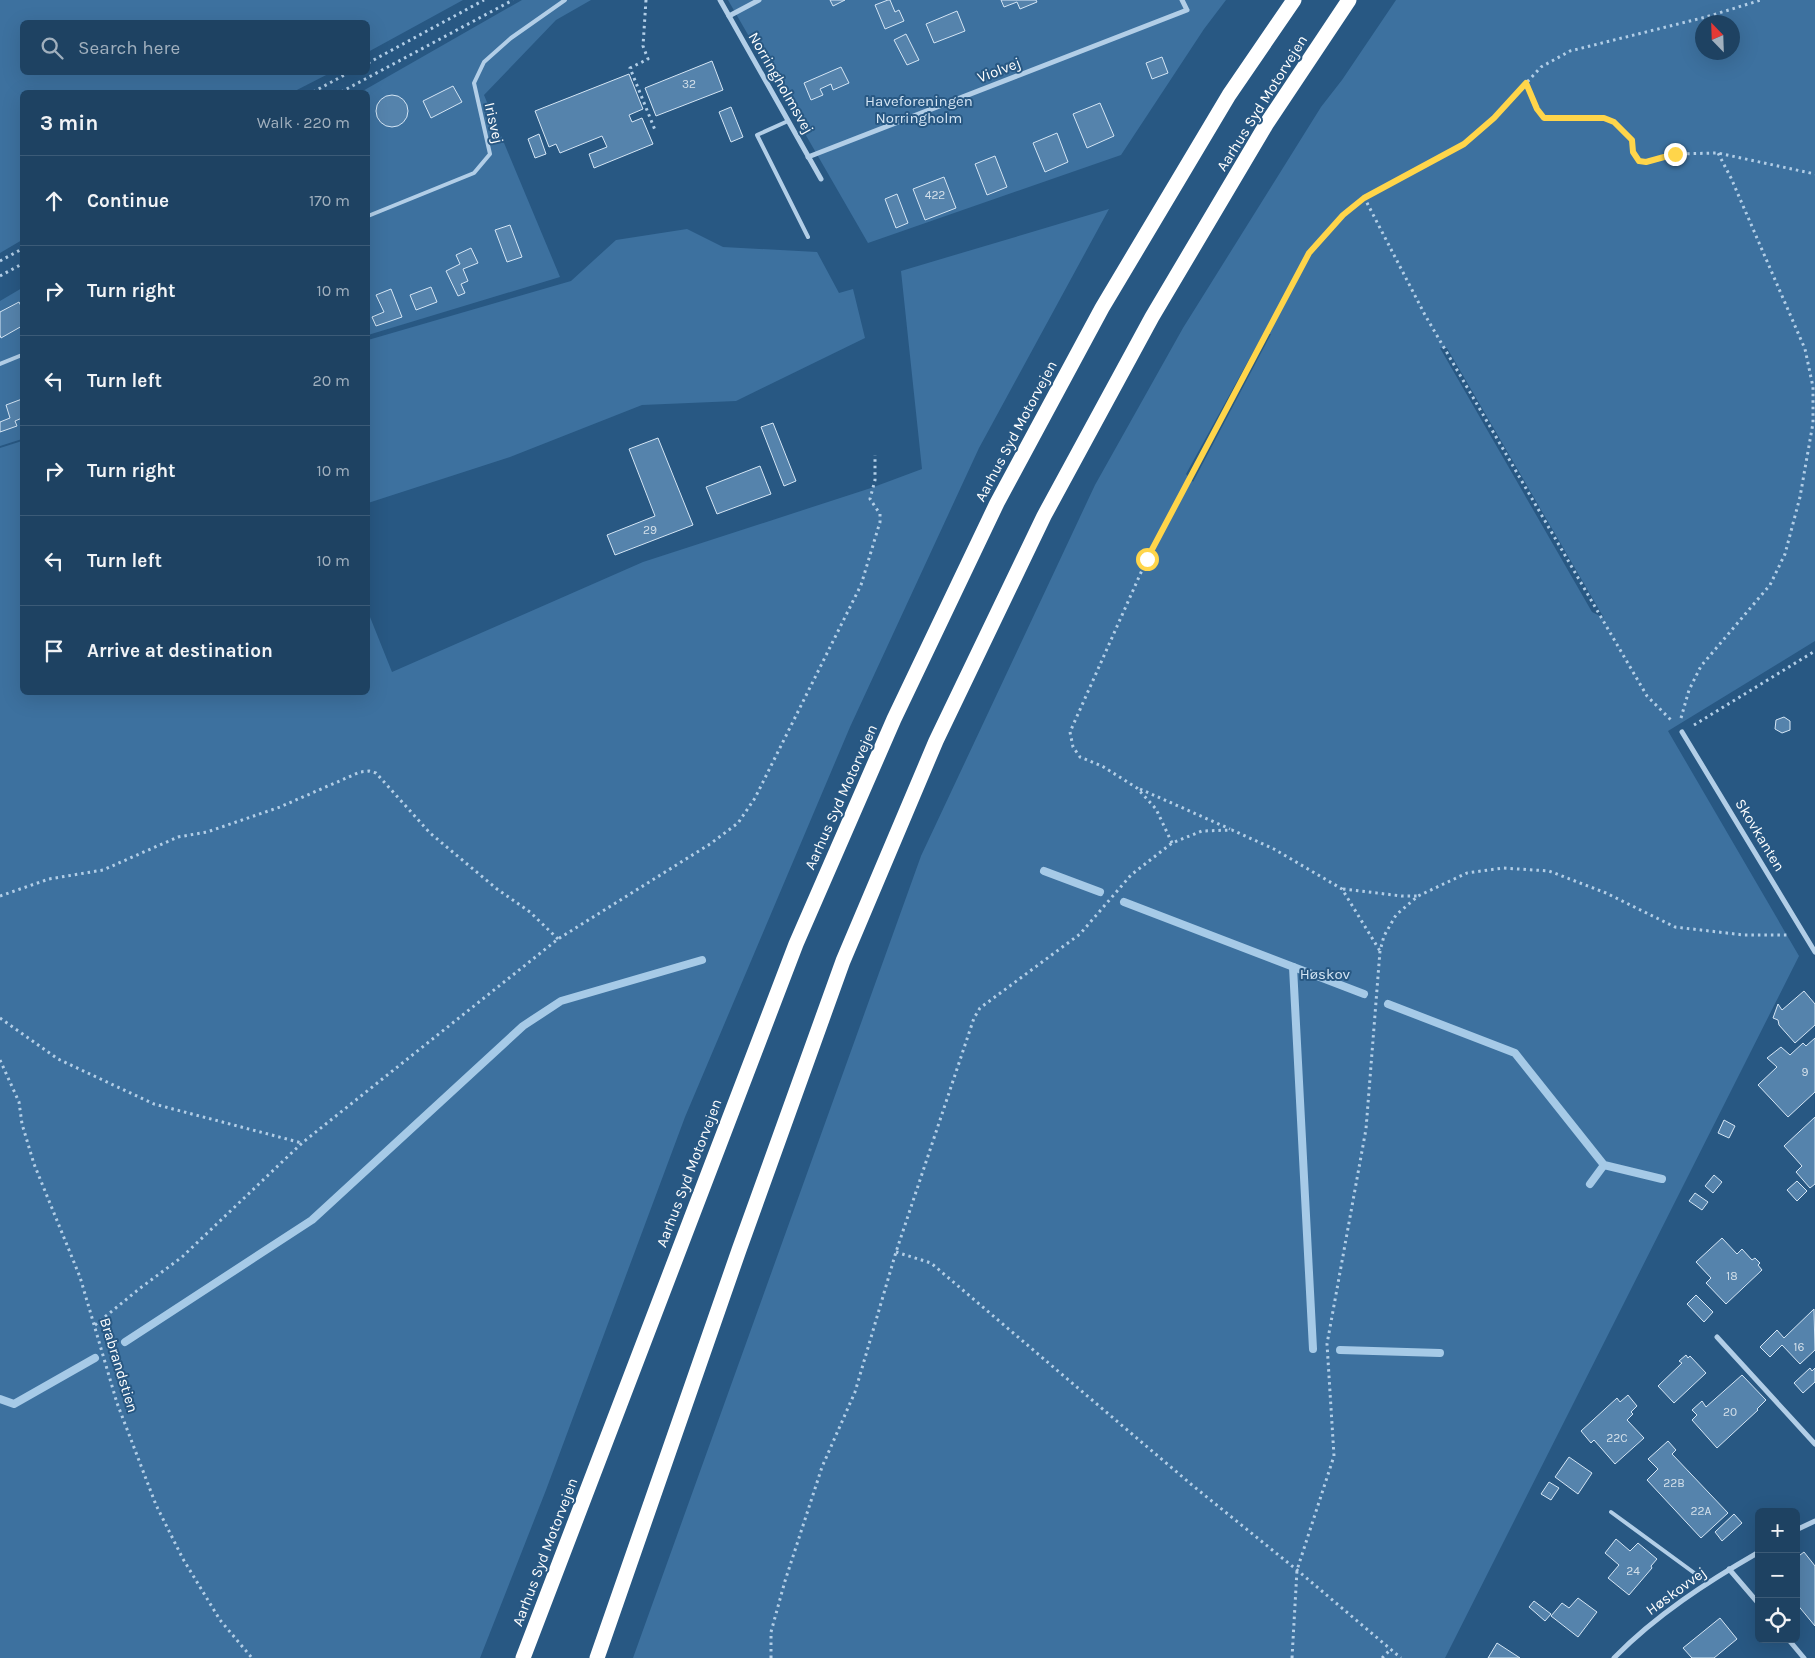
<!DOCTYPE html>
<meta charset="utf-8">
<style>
:root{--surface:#1e4262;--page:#2b4d6b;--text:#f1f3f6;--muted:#a1b0be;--line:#3c5b77}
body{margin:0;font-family:Karla,sans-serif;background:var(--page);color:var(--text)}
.controls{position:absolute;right:15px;bottom:15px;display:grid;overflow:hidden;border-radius:8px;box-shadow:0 5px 20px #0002}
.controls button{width:45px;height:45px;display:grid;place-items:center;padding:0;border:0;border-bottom:1px solid var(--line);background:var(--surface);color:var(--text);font:25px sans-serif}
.compass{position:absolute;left:1695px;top:15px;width:45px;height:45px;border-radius:50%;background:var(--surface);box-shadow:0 5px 20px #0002;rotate:337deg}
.stop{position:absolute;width:15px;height:15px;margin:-11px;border:4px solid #ffd54a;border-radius:50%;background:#fff}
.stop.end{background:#ffd54a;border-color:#fff;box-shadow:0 1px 5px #0008}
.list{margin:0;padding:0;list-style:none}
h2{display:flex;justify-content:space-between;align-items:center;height:65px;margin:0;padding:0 20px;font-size:21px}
h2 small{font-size:16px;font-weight:400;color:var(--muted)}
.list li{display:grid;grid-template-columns:32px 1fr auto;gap:15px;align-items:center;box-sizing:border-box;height:90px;padding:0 20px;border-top:1px solid var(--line)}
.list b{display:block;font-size:19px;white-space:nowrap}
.list em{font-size:16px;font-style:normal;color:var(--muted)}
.icon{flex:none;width:28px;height:28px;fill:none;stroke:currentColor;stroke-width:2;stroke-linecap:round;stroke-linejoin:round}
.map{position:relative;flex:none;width:1815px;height:1658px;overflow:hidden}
.search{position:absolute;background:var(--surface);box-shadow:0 5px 20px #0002;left:20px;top:20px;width:350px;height:55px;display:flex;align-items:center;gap:12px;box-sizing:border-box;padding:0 18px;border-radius:8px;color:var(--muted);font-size:19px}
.panel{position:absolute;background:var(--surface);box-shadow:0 5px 20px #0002;left:20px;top:90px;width:350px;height:605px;border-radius:8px}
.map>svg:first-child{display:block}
.green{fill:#3d719f;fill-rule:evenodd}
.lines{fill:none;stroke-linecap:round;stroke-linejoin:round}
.stream{stroke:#a6cae7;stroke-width:8}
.building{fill:#5583ac;stroke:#d5e6f5}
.path{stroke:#b2cee7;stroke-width:3;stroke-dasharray:2.5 4;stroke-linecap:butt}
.lane{stroke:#b2cee7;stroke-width:4}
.street{stroke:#b2cee7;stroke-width:5}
.highway{stroke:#fff;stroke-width:15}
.route{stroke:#ffd54a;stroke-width:6}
.labels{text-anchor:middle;stroke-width:4;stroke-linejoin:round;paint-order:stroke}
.number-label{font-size:12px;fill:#d4e0ea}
.street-label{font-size:15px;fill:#fff;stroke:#285883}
.park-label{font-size:15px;fill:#d5e6f5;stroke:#285883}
</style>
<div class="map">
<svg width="1815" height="1658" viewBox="0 0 1815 1658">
<rect width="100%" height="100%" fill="#285883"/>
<!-- green -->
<g class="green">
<path d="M 0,0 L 463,0 L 368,52 L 368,22 L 22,22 L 22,72 L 330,73 L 293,92 L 22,92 L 22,240 L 0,253 Z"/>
<path d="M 522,0 L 591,0 L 556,20 L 484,95 L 560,277 L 368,335 L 368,92 L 361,92 Z"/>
<path d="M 728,0 L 1226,0 L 1204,29 L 1121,155 L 868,243 Z"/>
<path d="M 1396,0 L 1815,0 L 1815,641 L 1668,731 L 1799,956 L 1445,1658 L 633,1658 L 921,856 L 1095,485 L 1183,328 L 1321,107 L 1342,80 ZM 1702,22 L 1732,22 L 1732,52 L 1702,52 ZM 1263,334 L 1271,334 L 1193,482 L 1186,474 ZM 1440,348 L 1447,348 L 1604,618 L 1592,612 Z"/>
<path d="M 1109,209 L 979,448 L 850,727 L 685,1117 L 546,1490 L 480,1658 L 0,1658 L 0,448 L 22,441 L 22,692 L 368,692 L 368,612 L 392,672 L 643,562 L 871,488 L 922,469 L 901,271 Z"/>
<path d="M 687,229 L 723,247 L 817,252 L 839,293 L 853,289 L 865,338 L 736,401 L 642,405 L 510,457 L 368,503 L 368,340 L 571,281 L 616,240 Z"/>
<path d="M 22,288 L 22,439 L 0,446 L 0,301 Z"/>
</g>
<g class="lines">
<!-- stream -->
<g class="stream">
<path d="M 1044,871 L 1100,892"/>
<path d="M 1124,902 L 1364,994"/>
<path d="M 1293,967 L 1313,1349"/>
<path d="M 1388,1004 L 1515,1053 L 1604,1165 L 1662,1179"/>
<path d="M 1590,1184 L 1604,1165"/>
<path d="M 125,1342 L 312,1220 L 523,1026 L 561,1001 L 702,960"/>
<path d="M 1340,1350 L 1440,1353"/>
<path d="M 0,1399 L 14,1404 L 95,1358"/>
</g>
</g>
<!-- building -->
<g class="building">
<path d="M 830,0 L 845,0 L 833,6 Z"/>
<path d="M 888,0 L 890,0 L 895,12 L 899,10 L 904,21 L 885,29 L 875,5 Z"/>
<path d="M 1001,0 L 1036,0 L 1037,2 L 1020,9 L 1017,2 L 1004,7 Z"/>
<path d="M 957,11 L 965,31 L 934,43 L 926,24 Z"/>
<path d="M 906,34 L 919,60 L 907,65 L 894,40 Z"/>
<path d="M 1162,57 L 1168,73 L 1152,79 L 1146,63 Z"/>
<path d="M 712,61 L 723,90 L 656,116 L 645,88 Z"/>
<path d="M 841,67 L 849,83 L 833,90 L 831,84 L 820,89 L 823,95 L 811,100 L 804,83 Z"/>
<path d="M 629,74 L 643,109 L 629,115 L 632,122 L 642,118 L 653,144 L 594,168 L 589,154 L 607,147 L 602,136 L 560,153 L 556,144 L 549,147 L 535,111 Z"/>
<path d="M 453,86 L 462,102 L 431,118 L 423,101 Z"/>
<circle cx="392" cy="111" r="16"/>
<path d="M 1100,103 L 1114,136 L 1087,148 L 1073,114 Z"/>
<path d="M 731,107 L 743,137 L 731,142 L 719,112 Z"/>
<path d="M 1057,133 L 1068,162 L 1045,172 L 1033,143 Z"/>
<path d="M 539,134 L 546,154 L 535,158 L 528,139 Z"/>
<path d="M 995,156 L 1007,187 L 987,195 L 975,164 Z"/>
<path d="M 944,177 L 956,208 L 925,220 L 913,189 Z"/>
<path d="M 897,194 L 908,223 L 896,228 L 885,199 Z"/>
<path d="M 510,225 L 522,257 L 507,262 L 495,230 Z"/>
<path d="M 471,248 L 478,263 L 463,269 L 468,281 L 461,284 L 465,293 L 458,296 L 446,271 L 460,264 L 456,255 Z"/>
<path d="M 431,287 L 437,302 L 416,310 L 410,295 Z"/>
<path d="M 391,289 L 402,317 L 376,326 L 372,317 L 384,312 L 376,295 Z"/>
<path d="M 19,302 L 22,308 L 22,326 L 1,338 L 0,335 L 0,312 Z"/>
<path d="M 22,399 L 22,418 L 15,421 L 17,426 L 0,432 L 0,422 L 10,418 L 6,405 Z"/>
<path d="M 773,423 L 796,481 L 784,486 L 761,427 Z"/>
<path d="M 658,438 L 693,525 L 615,555 L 607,535 L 655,516 L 629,449 Z"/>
<path d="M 760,466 L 771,494 L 717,514 L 706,487 Z"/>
<path d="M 1784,717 L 1790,721 L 1790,730 L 1782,733 L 1775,729 L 1776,720 Z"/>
<path d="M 1804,991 L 1815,1004 L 1815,1025 L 1795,1043 L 1779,1025 L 1778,1020 L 1773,1018 L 1778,1004 L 1782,1010 Z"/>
<path d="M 1815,1038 L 1815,1092 L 1788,1117 L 1758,1085 L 1777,1067 L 1767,1058 L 1781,1047 L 1790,1055 L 1803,1043 L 1806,1046 Z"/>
<path d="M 1815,1117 L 1815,1184 L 1810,1188 L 1796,1172 L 1802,1166 L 1784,1146 Z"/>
<path d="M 1724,1120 L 1735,1126 L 1729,1138 L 1718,1133 Z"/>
<path d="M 1714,1175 L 1722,1182 L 1713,1193 L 1705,1186 Z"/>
<path d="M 1797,1181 L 1807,1191 L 1797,1201 L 1787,1190 Z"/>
<path d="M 1695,1193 L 1708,1202 L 1702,1210 L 1689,1201 Z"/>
<path d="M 1722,1238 L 1737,1254 L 1742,1249 L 1752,1260 L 1755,1258 L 1760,1263 L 1758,1265 L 1762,1270 L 1726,1304 L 1706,1283 L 1711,1278 L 1696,1262 Z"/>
<path d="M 1696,1295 L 1713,1312 L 1704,1322 L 1687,1304 Z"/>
<path d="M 1814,1309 L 1815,1350 L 1800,1364 L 1782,1345 L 1770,1357 L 1760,1347 L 1777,1330 L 1784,1338 Z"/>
<path d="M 1686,1355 L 1688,1358 L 1690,1356 L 1706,1373 L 1674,1403 L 1658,1386 L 1682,1363 L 1679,1361 Z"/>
<path d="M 1810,1368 L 1812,1371 L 1815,1368 L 1815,1382 L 1803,1393 L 1794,1383 Z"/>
<path d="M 1742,1375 L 1766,1400 L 1757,1409 L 1758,1410 L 1717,1448 L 1692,1420 L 1697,1415 L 1692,1410 L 1702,1401 L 1706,1407 Z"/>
<path d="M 1628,1395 L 1637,1406 L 1631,1412 L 1633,1414 L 1627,1420 L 1644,1438 L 1615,1464 L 1594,1440 L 1591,1443 L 1581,1431 L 1617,1398 L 1620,1402 Z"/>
<path d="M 1668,1441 L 1676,1450 L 1672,1454 L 1728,1513 L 1701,1538 L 1647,1480 L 1658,1469 L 1648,1459 Z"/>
<path d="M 1569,1457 L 1592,1473 L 1578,1494 L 1555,1477 Z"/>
<path d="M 1549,1482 L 1559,1488 L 1551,1500 L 1541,1494 Z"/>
<path d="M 1734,1514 L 1742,1523 L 1722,1541 L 1715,1532 Z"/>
<path d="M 1616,1539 L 1630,1551 L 1638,1543 L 1657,1559 L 1651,1566 L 1652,1568 L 1629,1595 L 1608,1578 L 1619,1565 L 1605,1553 Z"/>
<path d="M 1804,1552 L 1815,1566 L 1815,1626 L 1796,1603 L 1799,1599 L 1796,1596 L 1796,1558 Z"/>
<path d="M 1578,1598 L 1597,1612 L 1578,1637 L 1551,1616 L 1562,1603 L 1569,1608 Z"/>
<path d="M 1534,1601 L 1551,1614 L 1545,1621 L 1529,1607 Z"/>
<path d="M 1720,1618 L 1737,1639 L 1714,1658 L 1692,1658 L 1683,1648 Z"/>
<path d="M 1497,1643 L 1520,1658 L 1488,1658 Z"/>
</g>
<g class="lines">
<!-- path -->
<g class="path">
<path d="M 646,0 L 643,46 L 648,59 L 630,68 L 655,130"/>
<path d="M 368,63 L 484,0"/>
<path d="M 1526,83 L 1537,109 L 1544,118 L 1604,118 L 1614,122 L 1632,140 L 1633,152 L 1639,161 L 1646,162 L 1675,154 L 1718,153 L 1815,174"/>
<path d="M 313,92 L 350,72"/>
<path d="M 341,92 L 513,0"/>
<path d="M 1364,197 L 1425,315 L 1647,696 L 1673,722"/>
<path d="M 0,261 L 22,249"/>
<path d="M 0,276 L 22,264"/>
<path d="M 1681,718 L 1689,690 L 1701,666 L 1770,585 L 1785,554 L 1800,497 L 1813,423 L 1813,387 L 1805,349 L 1731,178 L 1718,153"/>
<path d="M 1694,725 L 1815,651"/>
<path d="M 1140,789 L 1230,829"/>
<path d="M 1172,843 L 1156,809 L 1137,788 L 1102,766 L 1080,757 L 1073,747 L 1070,732 L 1147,559 L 1309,253 L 1343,215 L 1364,197 L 1464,144 L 1494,118 L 1541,67 L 1570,51 L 1706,17 L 1761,0"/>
<path d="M 1343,889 L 1402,896 L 1418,896"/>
<path d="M 0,896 L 49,879 L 103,870 L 178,837 L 207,832 L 280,807 L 360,772 L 369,771 L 376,773 L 430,833 L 497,889 L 530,912 L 558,939"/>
<path d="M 0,1018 L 58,1059 L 154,1104 L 302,1143"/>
<path d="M 0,1060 L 19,1102 L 22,1124 L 34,1164 L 80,1277 L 117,1403 L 156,1505 L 183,1559 L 220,1620 L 252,1658"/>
<path d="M 896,1252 L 931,1263 L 1192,1485 L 1297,1570 L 1401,1658"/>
<path d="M 95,1325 L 139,1289 L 182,1257 L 302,1143 L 558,939 L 710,844 L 738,823 L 755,798 L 861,585 L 880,522 L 880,514 L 870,499 L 875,480 L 875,455"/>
<path d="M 771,1658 L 771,1632 L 785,1581 L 822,1467 L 855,1392 L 896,1252 L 974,1018 L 980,1008 L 1080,934 L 1131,875 L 1172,843 L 1202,831 L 1232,830 L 1274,849 L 1342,889 L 1380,951"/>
<path d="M 1292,1658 L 1297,1570 L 1334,1456 L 1327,1344 L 1366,1129 L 1380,951 L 1384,936 L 1396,915 L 1418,896 L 1467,873 L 1503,868 L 1549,871 L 1606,893 L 1675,927 L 1744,935 L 1788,935"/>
<path d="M 1382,1658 L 1391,1649"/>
</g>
<!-- lane -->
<g class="lane">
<path d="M 788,121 L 757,135 L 808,237"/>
<path d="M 368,216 L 474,173 L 490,154 L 474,83 L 484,62 L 511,38 L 565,0"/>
<path d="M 0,364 L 22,355"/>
<path d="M 1611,1512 L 1708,1583"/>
</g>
<!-- street -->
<g class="street">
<path d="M 720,0 L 821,179"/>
<path d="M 729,16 L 759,0"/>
<path d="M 808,157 L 1187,10 L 1182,0"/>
<path d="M 1682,732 L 1815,952"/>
<path d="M 1717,1337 L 1815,1444"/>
<path d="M 1796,1530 L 1815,1521"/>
<path d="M 1729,1569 L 1759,1604"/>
<path d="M 1788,1639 L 1804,1658"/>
<path d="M 1614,1658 C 1656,1615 1707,1582 1759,1552"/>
</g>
<!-- highway -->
<g class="highway">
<path d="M 523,1658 L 796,944 L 894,719 L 997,503 L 1102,308 L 1229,95 L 1294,0"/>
<path d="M 597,1658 L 739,1250 L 843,961 L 936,741 L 1044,516 L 1152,317 L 1267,123 L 1349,0"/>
</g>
</g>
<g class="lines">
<!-- route -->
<path class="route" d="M 1147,559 L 1309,253 L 1343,215 L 1364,198 L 1464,144 L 1494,118 L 1526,83 L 1537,109 L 1544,118 L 1604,118 L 1614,122 L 1632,140 L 1633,152 L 1639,161 L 1646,162 L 1675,154"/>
</g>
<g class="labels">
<!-- number labels -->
<g class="number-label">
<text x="689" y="88">32</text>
<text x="935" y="199">422</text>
<text x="650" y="534">29</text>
<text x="1805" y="1076">9</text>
<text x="1732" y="1280">18</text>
<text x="1799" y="1351">16</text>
<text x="1730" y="1416">20</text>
<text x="1617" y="1442">22C</text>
<text x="1674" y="1487">22B</text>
<text x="1701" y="1515">22A</text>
<text x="1633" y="1575">24</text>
</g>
<!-- street labels -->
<g class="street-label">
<text transform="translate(999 70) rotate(-21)" y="5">Violvej</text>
<text transform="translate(781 83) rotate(60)" y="5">Norringholmsvej</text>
<text transform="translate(1262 103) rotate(-58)" y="5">Aarhus Syd Motorvejen</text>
<text transform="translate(494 123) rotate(77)" y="5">Irisvej</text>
<text transform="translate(1016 431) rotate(-62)" y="5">Aarhus Syd Motorvejen</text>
<text transform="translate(841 797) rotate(-66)" y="5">Aarhus Syd Motorvejen</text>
<text transform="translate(1760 835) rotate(59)" y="5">Skovkanten</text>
<text transform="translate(689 1173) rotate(-69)" y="5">Aarhus Syd Motorvejen</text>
<text transform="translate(119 1365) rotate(73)" y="5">Brabrandstien</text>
<text transform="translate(545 1552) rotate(-69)" y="5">Aarhus Syd Motorvejen</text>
<text transform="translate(1676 1591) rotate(-36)" y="5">Høskovvej</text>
</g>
<!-- park labels -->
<g class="park-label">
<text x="919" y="106">Haveforeningen<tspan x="919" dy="17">Norringholm</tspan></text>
<text x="1325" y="979">Høskov</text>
</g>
</g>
</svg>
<div class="controls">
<button>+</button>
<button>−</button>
<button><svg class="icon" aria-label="locate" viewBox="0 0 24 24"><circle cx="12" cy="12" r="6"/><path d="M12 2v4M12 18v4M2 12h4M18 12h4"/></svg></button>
</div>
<svg class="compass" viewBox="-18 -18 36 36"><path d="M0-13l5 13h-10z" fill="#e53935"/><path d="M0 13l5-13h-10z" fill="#a1b0be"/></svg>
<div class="stop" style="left:1147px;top:559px"></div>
<div class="stop end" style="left:1675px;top:154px"></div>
<div class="search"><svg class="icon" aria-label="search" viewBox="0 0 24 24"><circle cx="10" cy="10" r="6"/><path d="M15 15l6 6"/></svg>Search here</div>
<section class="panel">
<h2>3 min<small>Walk · 220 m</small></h2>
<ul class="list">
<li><svg class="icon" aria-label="ahead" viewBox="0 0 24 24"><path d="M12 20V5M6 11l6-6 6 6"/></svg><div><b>Continue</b></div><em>170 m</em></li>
<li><svg class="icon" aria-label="right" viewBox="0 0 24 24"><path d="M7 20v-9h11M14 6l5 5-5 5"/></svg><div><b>Turn right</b></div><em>10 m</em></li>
<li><svg class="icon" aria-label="left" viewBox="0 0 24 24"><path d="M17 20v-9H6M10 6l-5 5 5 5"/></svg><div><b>Turn left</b></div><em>20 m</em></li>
<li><svg class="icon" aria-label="right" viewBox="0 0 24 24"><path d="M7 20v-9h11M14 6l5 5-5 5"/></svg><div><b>Turn right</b></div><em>10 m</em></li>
<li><svg class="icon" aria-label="left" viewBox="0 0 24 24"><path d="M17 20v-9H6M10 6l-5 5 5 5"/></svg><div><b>Turn left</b></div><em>10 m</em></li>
<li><svg class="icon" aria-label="arrive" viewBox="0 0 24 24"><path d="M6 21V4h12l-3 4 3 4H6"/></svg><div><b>Arrive at destination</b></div></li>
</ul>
</section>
</div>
